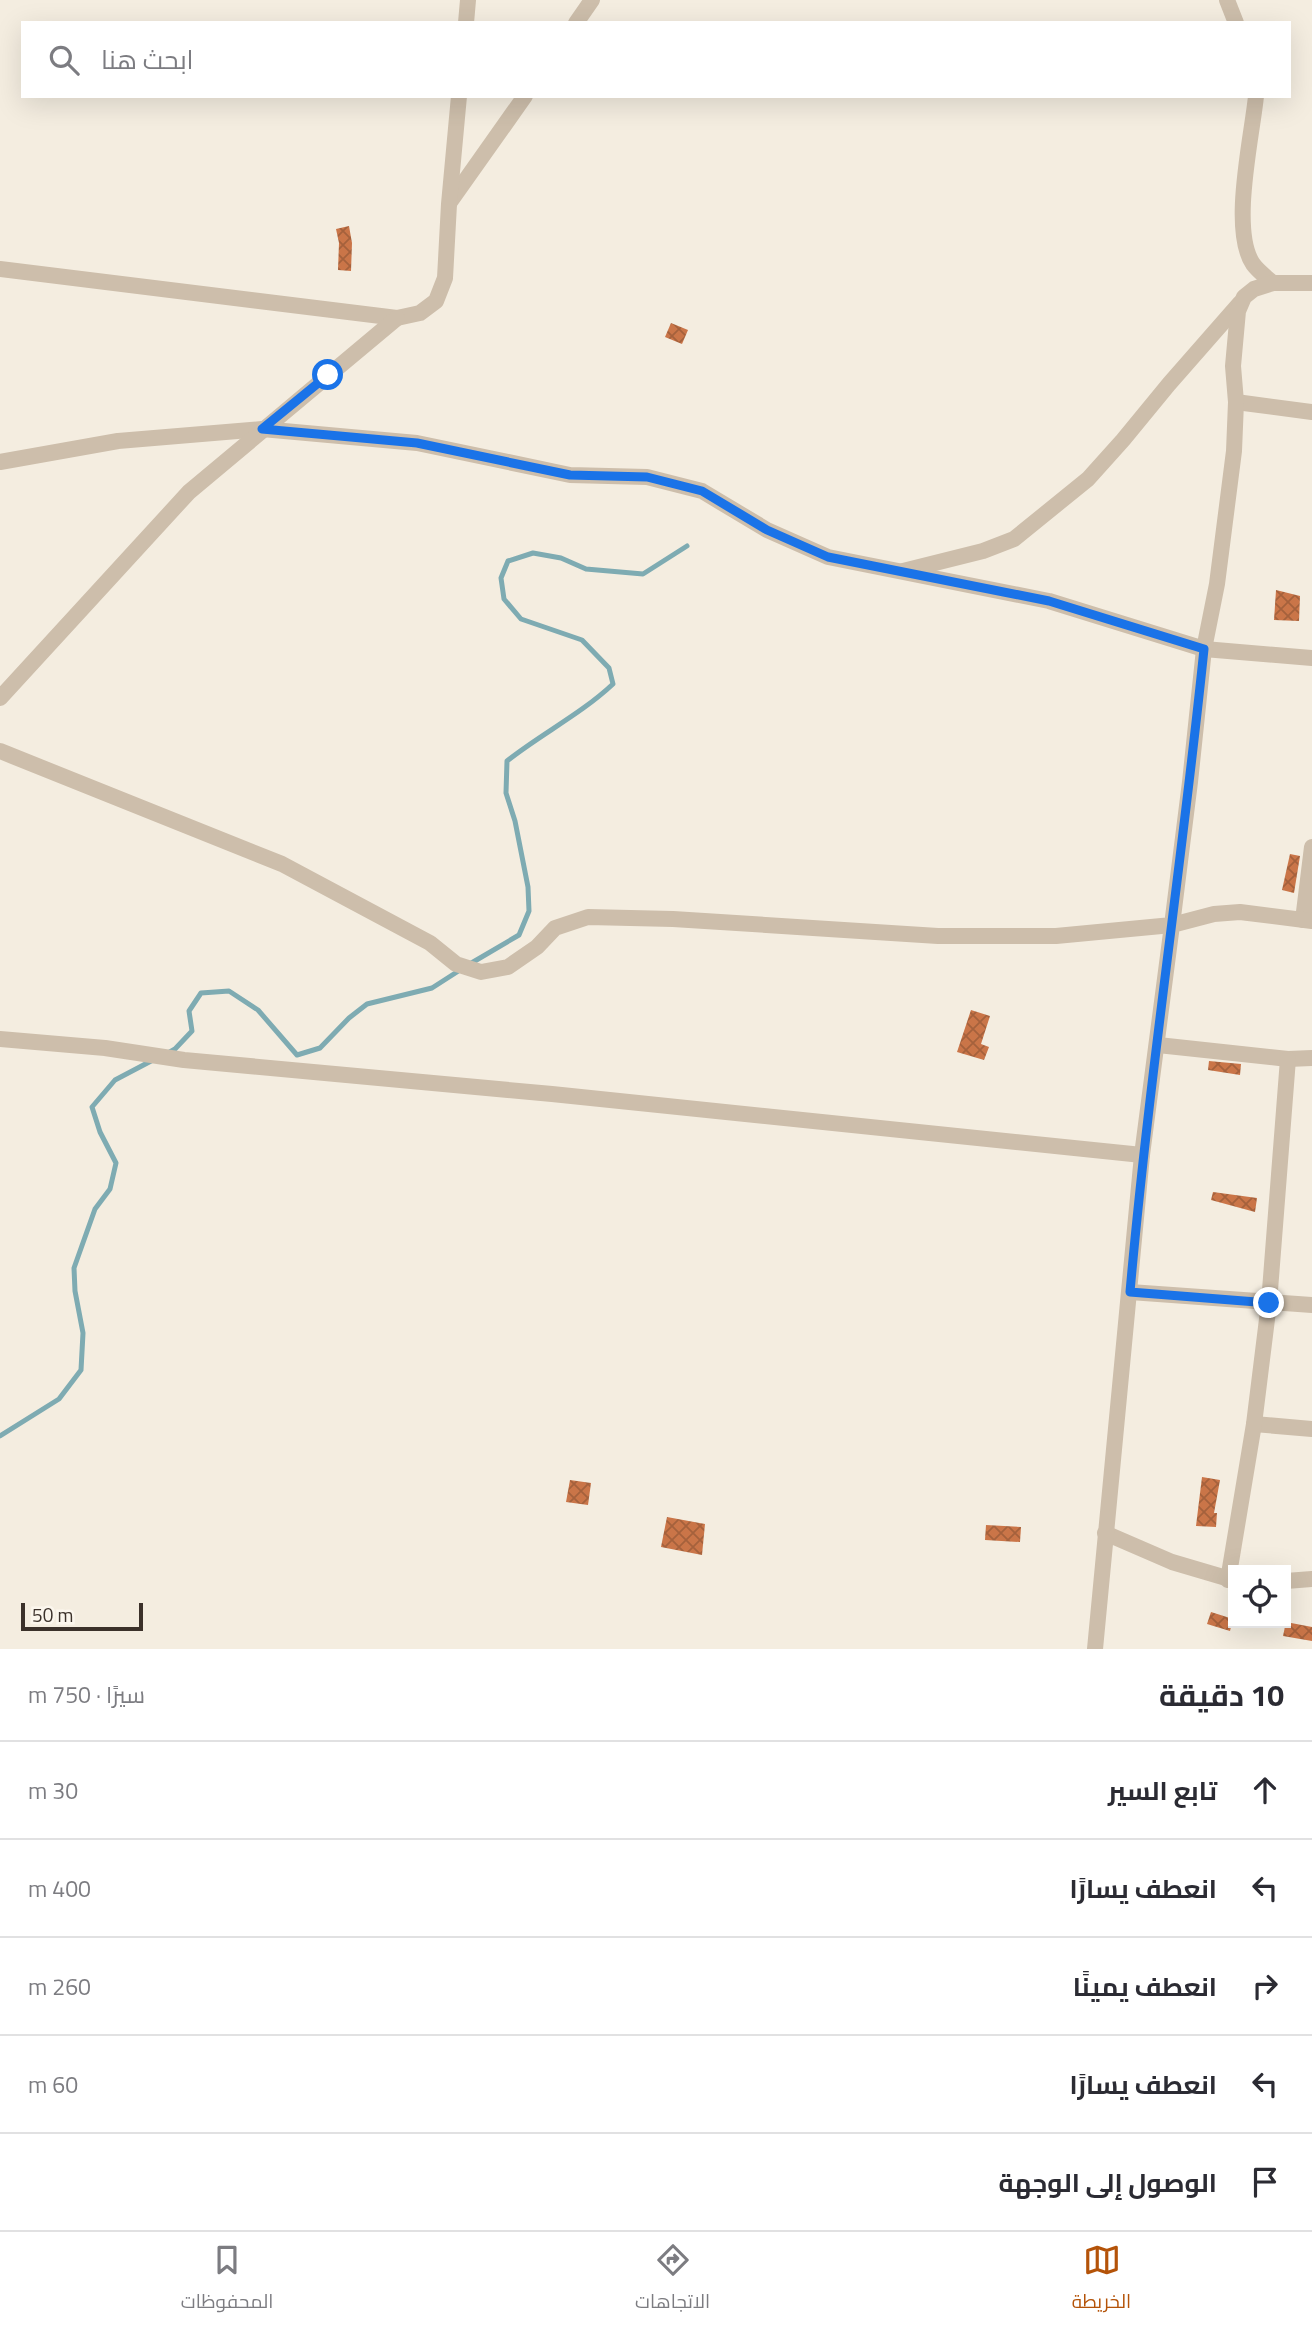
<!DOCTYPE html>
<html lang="ar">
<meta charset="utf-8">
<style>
:root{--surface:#fff;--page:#f2f2f3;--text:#2b2b33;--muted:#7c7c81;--line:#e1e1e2;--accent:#b45309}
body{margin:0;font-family:"Titillium Web",Cairo,sans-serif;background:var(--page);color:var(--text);direction:rtl}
.controls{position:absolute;right:21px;bottom:21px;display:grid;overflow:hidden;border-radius:0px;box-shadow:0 7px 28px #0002}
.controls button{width:63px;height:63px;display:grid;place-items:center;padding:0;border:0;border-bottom:2px solid var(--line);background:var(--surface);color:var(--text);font:35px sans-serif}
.scale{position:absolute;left:21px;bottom:18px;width:122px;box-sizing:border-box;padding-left:7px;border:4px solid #3b312a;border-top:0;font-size:19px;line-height:24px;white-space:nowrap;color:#3b312a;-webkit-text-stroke:5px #fbf6ed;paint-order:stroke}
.stop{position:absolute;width:21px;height:21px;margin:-16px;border:5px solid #1a73e8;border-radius:50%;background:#fff}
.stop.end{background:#1a73e8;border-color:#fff;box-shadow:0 2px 7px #0008}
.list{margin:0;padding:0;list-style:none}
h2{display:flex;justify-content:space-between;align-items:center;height:91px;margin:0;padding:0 28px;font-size:30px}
h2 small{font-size:23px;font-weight:400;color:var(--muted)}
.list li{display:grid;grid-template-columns:46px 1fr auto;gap:21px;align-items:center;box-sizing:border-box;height:98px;padding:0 28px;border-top:2px solid var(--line)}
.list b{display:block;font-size:26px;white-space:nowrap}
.list em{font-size:23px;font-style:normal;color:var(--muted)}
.icon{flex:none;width:38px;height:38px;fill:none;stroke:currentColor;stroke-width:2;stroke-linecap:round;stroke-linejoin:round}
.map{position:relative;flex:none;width:1312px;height:1649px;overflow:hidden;direction:ltr}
.search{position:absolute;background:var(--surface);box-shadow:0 7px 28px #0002;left:21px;right:21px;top:21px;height:77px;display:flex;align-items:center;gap:18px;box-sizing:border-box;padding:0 24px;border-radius:0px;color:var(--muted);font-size:26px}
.sheet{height:581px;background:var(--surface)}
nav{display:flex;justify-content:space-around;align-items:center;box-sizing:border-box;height:98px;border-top:2px solid var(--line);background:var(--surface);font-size:19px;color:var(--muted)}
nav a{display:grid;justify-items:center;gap:4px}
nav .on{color:var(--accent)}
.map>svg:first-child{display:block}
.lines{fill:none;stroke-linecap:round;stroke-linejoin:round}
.stream{stroke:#7eabb2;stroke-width:5}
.building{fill:url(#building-cross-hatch)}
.minor{stroke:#cdbeab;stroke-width:16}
.route{stroke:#1a73e8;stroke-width:9}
</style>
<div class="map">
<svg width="1312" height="1649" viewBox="0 0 1312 1649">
<defs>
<pattern id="building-cross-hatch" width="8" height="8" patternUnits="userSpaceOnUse" patternTransform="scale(1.75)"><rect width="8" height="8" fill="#ca7548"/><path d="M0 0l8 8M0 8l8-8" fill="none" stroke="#a5613c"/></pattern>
</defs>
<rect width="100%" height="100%" fill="#f4ede0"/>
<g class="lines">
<!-- stream -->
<g class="stream">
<path d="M 468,965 L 519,935 L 529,911 L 528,887 L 515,821 L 506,793 L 507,761 C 541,734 581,714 613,684 L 609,668 L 582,640 L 521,619 L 504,599 L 501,578 L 508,561 L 533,553 L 561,558 L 586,569 L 643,574 L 687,546"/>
<path d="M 168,1053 L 175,1049 L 192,1031 L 189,1011 L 201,993 L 229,991 L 258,1010 L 297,1055 L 320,1048 L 349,1018 L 367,1004 L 432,988 L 460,970"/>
<path d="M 0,1436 L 59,1399 L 81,1370 L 83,1333 L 75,1291 L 74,1268 L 95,1209 L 110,1189 L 116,1163 L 100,1132 L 92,1107 L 115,1080 L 153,1060"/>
</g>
</g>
<!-- building -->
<g class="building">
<path d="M 349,226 L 352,243 L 351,271 L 338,270 L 339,243 L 336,229 Z"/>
<path d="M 671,323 L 688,330 L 682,344 L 665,337 Z"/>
<path d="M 1276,590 L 1300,596 L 1299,621 L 1274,620 Z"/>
<path d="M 1290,854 L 1300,856 L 1294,893 L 1282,890 Z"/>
<path d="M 971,1010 L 990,1016 L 981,1044 L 989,1047 L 984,1060 L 957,1052 Z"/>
<path d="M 1209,1061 L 1241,1064 L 1240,1075 L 1208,1070 Z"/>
<path d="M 1213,1192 L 1257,1198 L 1255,1212 L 1211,1200 Z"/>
<path d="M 1202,1477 L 1220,1480 L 1214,1513 L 1217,1513 L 1216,1527 L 1196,1526 Z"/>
<path d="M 570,1480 L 591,1483 L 588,1505 L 566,1502 Z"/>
<path d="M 667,1517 L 705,1524 L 702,1555 L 661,1547 Z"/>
<path d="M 986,1525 L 1021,1527 L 1020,1542 L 985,1540 Z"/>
<path d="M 1211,1612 L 1233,1619 L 1230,1631 L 1207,1624 Z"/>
<path d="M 1286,1622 L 1312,1627 L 1312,1641 L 1283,1636 Z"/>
</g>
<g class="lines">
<!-- minor -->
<g class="minor">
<path d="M 1227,0 L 1236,23"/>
<path d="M 466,23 L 468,0"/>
<path d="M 576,23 L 592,0"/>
<path d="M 1256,96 C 1252,137 1230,230 1253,264 C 1258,271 1266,277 1273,283"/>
<path d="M 450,202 L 525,96"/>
<path d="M 0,269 L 397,318 L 420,313 L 436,301 L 445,278 L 449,204 L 459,96"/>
<path d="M 1236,402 L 1312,412"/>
<path d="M 0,462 L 118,441 L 262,429 L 417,443 L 570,475 L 647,477 L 702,491 L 767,530 L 828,557 L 1049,601 L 1204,649 L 1312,658"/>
<path d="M 903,571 L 983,551 L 1014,539 L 1088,479 L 1123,440 L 1169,384 L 1240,303"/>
<path d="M 0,698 L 189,492 L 397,318"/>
<path d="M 0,751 L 282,864 L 430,943 L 456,964 L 481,972 L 508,967 L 537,947 L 555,928 L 588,917 L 673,919 L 938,936 L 1056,936 L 1172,925 L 1190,782 L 1204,649 L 1217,584 L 1234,451 L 1236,402 L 1233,366 L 1238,311 L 1244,297 L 1254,289 L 1273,283 L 1312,283"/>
<path d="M 1303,920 L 1312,847"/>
<path d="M 0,1039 L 105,1048 L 184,1060 L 552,1094 L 1142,1155"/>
<path d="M 1158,1045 L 1288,1059 L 1312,1058"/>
<path d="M 1130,1292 L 1312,1305"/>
<path d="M 1254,1424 L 1312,1429"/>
<path d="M 1105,1533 L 1172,1562 L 1233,1580"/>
<path d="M 1228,1580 L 1254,1424 L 1269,1303 L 1288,1059"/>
<path d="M 1286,1581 L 1312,1579"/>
<path d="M 1095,1649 L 1142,1155 L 1172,925 L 1214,914 L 1240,912 L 1312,921"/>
</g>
</g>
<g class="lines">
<!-- route -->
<path class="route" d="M 328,375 L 262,429 L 417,443 L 570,475 L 647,477 L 702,491 L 767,530 L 828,557 L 1049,601 L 1204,649 C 1182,864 1149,1077 1130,1292 L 1269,1303"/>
</g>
</svg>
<div class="controls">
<button><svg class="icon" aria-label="locate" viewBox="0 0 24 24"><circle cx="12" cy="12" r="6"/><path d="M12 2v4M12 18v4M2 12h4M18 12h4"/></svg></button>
</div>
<div class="scale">50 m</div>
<div class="stop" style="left:328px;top:375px"></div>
<div class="stop end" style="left:1269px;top:1303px"></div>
<div class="search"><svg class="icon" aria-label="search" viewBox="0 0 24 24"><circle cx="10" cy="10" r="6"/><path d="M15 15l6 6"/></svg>ابحث هنا</div>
</div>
<section class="sheet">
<h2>10 دقيقة<small>سيرًا · 750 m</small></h2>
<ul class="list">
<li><svg class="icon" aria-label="ahead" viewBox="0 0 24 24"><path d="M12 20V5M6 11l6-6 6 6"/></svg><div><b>تابع السير</b></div><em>30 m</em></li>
<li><svg class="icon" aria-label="left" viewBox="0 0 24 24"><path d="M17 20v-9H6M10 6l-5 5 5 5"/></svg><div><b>انعطف يسارًا</b></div><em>400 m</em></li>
<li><svg class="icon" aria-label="right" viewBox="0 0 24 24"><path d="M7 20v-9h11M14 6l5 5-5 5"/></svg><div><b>انعطف يمينًا</b></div><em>260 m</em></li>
<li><svg class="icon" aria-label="left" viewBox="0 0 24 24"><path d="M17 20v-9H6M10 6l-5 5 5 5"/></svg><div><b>انعطف يسارًا</b></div><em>60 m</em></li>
<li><svg class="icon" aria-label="arrive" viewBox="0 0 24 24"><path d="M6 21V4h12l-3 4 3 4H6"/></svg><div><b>الوصول إلى الوجهة</b></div></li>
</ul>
</section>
<nav>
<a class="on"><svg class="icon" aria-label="map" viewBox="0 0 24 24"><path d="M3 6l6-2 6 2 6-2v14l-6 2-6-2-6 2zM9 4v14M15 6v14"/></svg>الخريطة</a>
<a><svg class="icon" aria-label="directions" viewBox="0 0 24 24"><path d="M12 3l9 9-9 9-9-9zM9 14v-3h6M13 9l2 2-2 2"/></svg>الاتجاهات</a>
<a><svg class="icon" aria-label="saved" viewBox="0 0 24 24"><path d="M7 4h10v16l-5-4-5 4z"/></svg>المحفوظات</a>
</nav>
